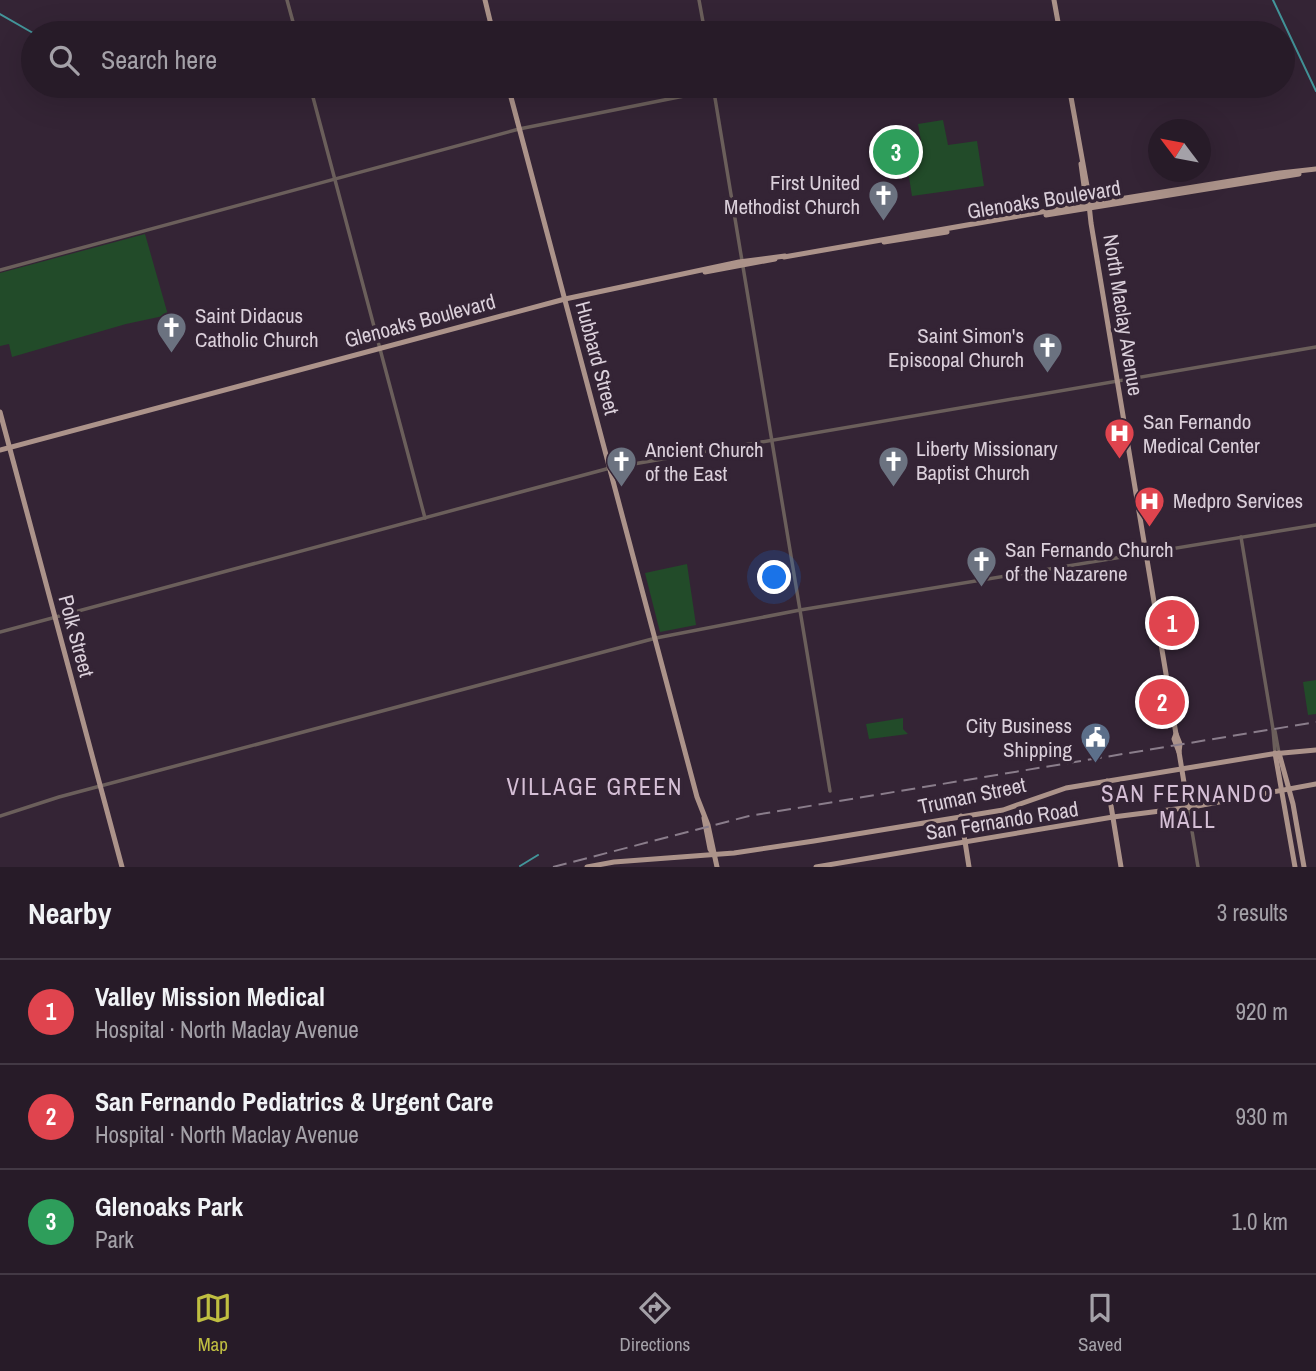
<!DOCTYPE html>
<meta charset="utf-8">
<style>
:root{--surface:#271b28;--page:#332834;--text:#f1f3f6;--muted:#a4a1a8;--line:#433945;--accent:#bfbe41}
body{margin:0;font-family:"Archivo Narrow",sans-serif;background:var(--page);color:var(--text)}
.compass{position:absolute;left:1148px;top:119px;width:63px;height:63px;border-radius:50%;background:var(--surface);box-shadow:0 7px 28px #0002;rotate:302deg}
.you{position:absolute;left:775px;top:578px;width:24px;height:24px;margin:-18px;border:5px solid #fff;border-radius:50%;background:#1a73e8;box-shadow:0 0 0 10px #1a73e833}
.badge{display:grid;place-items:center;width:46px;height:46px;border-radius:50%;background:var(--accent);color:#fff;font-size:23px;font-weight:700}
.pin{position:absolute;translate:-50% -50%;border:4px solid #fff;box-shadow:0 2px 7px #0006}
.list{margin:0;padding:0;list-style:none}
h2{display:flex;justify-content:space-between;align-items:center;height:91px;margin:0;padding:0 28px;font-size:30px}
h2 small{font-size:23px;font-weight:400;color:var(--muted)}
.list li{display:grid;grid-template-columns:46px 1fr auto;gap:21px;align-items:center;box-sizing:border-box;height:105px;padding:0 28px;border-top:2px solid var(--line)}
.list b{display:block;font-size:26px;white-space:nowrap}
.list p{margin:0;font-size:23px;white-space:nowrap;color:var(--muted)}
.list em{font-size:23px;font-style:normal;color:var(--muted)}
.icon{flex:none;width:38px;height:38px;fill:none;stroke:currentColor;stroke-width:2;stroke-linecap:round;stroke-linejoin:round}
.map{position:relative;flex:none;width:1316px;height:867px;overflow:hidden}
.search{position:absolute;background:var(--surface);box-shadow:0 7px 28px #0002;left:21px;right:21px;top:21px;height:77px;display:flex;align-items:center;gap:18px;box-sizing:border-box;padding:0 24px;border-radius:38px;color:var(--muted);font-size:26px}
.sheet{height:406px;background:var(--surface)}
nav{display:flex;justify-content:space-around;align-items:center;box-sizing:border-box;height:98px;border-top:2px solid var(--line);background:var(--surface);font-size:19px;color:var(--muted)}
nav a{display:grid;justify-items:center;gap:4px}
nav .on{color:var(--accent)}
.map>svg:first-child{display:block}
.green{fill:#224b29}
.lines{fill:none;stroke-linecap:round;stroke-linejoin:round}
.stream{stroke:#43959a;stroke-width:2}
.minor{stroke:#6b5f5b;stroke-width:3.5}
.major{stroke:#ac938a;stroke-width:5}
.rail{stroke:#8a7d8b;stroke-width:2;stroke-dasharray:14 7;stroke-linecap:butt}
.labels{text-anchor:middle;stroke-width:7;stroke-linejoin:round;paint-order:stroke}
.poi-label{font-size:21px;fill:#dacfda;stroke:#342435;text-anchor:start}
.street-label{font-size:21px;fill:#dacfda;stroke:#342435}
.neighbourhood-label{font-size:23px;letter-spacing:2px;fill:#d5bfd6;stroke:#342435}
</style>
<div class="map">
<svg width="1316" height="867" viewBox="0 0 1316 867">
<rect width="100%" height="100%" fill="#342435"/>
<!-- green -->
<g class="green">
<path d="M 943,120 L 948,145 L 977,141 L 984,186 L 912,196 L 904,145 L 921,141 L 918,124 Z"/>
<path d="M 145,234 L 168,315 L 126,324 L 12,357 L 9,344 L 0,346 L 0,273 Z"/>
<path d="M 687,564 L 696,625 L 660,632 L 645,573 Z"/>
<path d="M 1316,680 L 1316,714 L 1308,715 L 1303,682 Z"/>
<path d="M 903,718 L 903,729 L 908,734 L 869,739 L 866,724 Z"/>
</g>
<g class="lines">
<!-- stream -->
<g class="stream">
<path d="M 1273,0 L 1316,91"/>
<path d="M 0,14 L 33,33"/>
<path d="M 520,866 L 538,855"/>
</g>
<!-- minor -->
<g class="minor">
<path d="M 287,0 L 296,33"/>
<path d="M 699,0 L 705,33"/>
<path d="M 310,86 L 425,518"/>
<path d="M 713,86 L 830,791"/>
<path d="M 0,270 L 519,129 L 714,90 L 750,86"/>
<path d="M 1241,537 L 1273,729 L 1275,753"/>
<path d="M 0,632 L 610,468 L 1316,347"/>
<path d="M 1273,729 L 1275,731 L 1279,753"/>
<path d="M 1188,807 L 1198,867"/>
<path d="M 0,816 L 59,797 L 656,638 L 800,610 L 1316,525"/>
</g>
<!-- major -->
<g class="major">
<path d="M 485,0 L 493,33"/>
<path d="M 1054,0 L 1060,33"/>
<path d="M 508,86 L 697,797 L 708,825 L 717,867"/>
<path d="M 1069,86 L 1087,186 L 1091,223 L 1176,734 L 1180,744 L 1179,752 L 1188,807"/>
<path d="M 1081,164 L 1084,186 L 1087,191"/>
<path d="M 1046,215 L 1299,174"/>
<path d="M 884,242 L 947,232"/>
<path d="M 784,257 L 1070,207 L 1280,173 L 1316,169"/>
<path d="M 705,272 L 775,259"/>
<path d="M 0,412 L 122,867"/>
<path d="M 0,450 L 565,299 L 739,262 L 785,256"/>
<path d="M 1176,734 L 1174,739 L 1179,752"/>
<path d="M 1275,753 L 1295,867"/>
<path d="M 1279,753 L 1293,804 L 1304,867"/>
<path d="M 1107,781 L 1121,867"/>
<path d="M 961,816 L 969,867"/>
<path d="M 704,818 L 710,849 L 714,855"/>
<path d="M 587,867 L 614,862 L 734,853 L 814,841 L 1003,810 L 1066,788 L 1272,754 L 1316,750"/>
<path d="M 816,867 L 1113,817 L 1192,807 L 1316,784"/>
</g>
<!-- rail -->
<path class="rail" d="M 553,867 L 749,816 L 1316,722"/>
</g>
<!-- icons -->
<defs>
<symbol id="church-pin" viewBox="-11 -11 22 30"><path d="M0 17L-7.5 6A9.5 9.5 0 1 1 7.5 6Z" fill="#6b7280" stroke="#342435"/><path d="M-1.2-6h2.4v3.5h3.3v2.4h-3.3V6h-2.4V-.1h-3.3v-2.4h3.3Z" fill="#fff"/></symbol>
<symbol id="hospital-pin" viewBox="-11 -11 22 30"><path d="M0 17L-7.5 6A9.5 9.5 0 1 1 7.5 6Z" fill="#e0444e" stroke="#342435"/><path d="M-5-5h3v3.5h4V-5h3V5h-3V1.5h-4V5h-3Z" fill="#fff"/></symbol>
<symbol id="civic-pin" viewBox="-11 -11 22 30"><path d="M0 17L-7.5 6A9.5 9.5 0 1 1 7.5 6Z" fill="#5c6f8a" stroke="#342435"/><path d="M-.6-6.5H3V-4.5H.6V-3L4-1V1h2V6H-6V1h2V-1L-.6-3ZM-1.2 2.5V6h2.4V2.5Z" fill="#fff"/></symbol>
</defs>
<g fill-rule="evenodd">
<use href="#church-pin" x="866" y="178" width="35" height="47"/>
<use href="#church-pin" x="154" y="310" width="35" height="47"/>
<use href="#church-pin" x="1030" y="330" width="35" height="47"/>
<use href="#hospital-pin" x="1102" y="416" width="35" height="47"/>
<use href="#church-pin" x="876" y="444" width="35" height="47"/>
<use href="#church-pin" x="604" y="444" width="35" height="47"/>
<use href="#hospital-pin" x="1132" y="484" width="35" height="47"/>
<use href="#church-pin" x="964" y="544" width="35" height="47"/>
<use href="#civic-pin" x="1078" y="720" width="35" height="47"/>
</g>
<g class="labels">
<!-- poi labels -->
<g class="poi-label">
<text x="860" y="190" text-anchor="end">First United<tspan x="860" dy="24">Methodist Church</tspan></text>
<text x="195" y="323">Saint Didacus<tspan x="195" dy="24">Catholic Church</tspan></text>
<text x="1024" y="343" text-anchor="end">Saint Simon's<tspan x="1024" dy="24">Episcopal Church</tspan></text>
<text x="1143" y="429">San Fernando<tspan x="1143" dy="24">Medical Center</tspan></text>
<text x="916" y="456">Liberty Missionary<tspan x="916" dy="24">Baptist Church</tspan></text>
<text x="645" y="457">Ancient Church<tspan x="645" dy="24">of the East</tspan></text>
<text x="1173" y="508">Medpro Services</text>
<text x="1005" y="557">San Fernando Church<tspan x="1005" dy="24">of the Nazarene</tspan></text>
<text x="1072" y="733" text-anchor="end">City Business<tspan x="1072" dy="24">Shipping</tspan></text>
</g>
<!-- street labels -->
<g class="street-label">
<text transform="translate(1044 200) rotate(-9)" y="7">Glenoaks Boulevard</text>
<text transform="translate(1123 315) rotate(81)" y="7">North Maclay Avenue</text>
<text transform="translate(420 321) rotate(-15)" y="7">Glenoaks Boulevard</text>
<text transform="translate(597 358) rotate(75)" y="7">Hubbard Street</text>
<text transform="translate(76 636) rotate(75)" y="7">Polk Street</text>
<text transform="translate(972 796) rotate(-12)" y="7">Truman Street</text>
<text transform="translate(1002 821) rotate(-9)" y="7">San Fernando Road</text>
</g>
<!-- neighbourhood labels -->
<g class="neighbourhood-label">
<text x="595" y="795">VILLAGE GREEN</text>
<text x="1188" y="802">SAN FERNANDO<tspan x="1188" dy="26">MALL</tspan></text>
</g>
</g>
</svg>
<svg class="compass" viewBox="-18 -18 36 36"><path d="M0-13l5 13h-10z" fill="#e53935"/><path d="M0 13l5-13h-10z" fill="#a4a1a8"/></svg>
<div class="you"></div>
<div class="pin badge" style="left:1172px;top:623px;background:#e0444e">1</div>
<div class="pin badge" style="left:1162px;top:702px;background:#e0444e">2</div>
<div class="pin badge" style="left:896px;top:152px;background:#2e9e5b">3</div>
<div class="search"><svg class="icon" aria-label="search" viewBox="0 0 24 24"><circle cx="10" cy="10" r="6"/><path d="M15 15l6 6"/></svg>Search here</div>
</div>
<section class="sheet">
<h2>Nearby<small>3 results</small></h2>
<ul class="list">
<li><span class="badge" style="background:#e0444e">1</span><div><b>Valley Mission Medical</b><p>Hospital · North Maclay Avenue</p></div><em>920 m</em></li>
<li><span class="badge" style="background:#e0444e">2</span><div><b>San Fernando Pediatrics &amp; Urgent Care</b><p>Hospital · North Maclay Avenue</p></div><em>930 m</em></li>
<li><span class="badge" style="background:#2e9e5b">3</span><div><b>Glenoaks Park</b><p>Park</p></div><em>1.0 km</em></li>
</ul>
</section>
<nav>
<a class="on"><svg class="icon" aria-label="map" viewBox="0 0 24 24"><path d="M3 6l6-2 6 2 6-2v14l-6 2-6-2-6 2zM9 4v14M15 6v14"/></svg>Map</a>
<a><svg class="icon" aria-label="directions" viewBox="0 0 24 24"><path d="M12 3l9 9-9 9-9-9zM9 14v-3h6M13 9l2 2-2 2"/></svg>Directions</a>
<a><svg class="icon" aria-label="saved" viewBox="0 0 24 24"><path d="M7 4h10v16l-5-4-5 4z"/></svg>Saved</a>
</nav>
